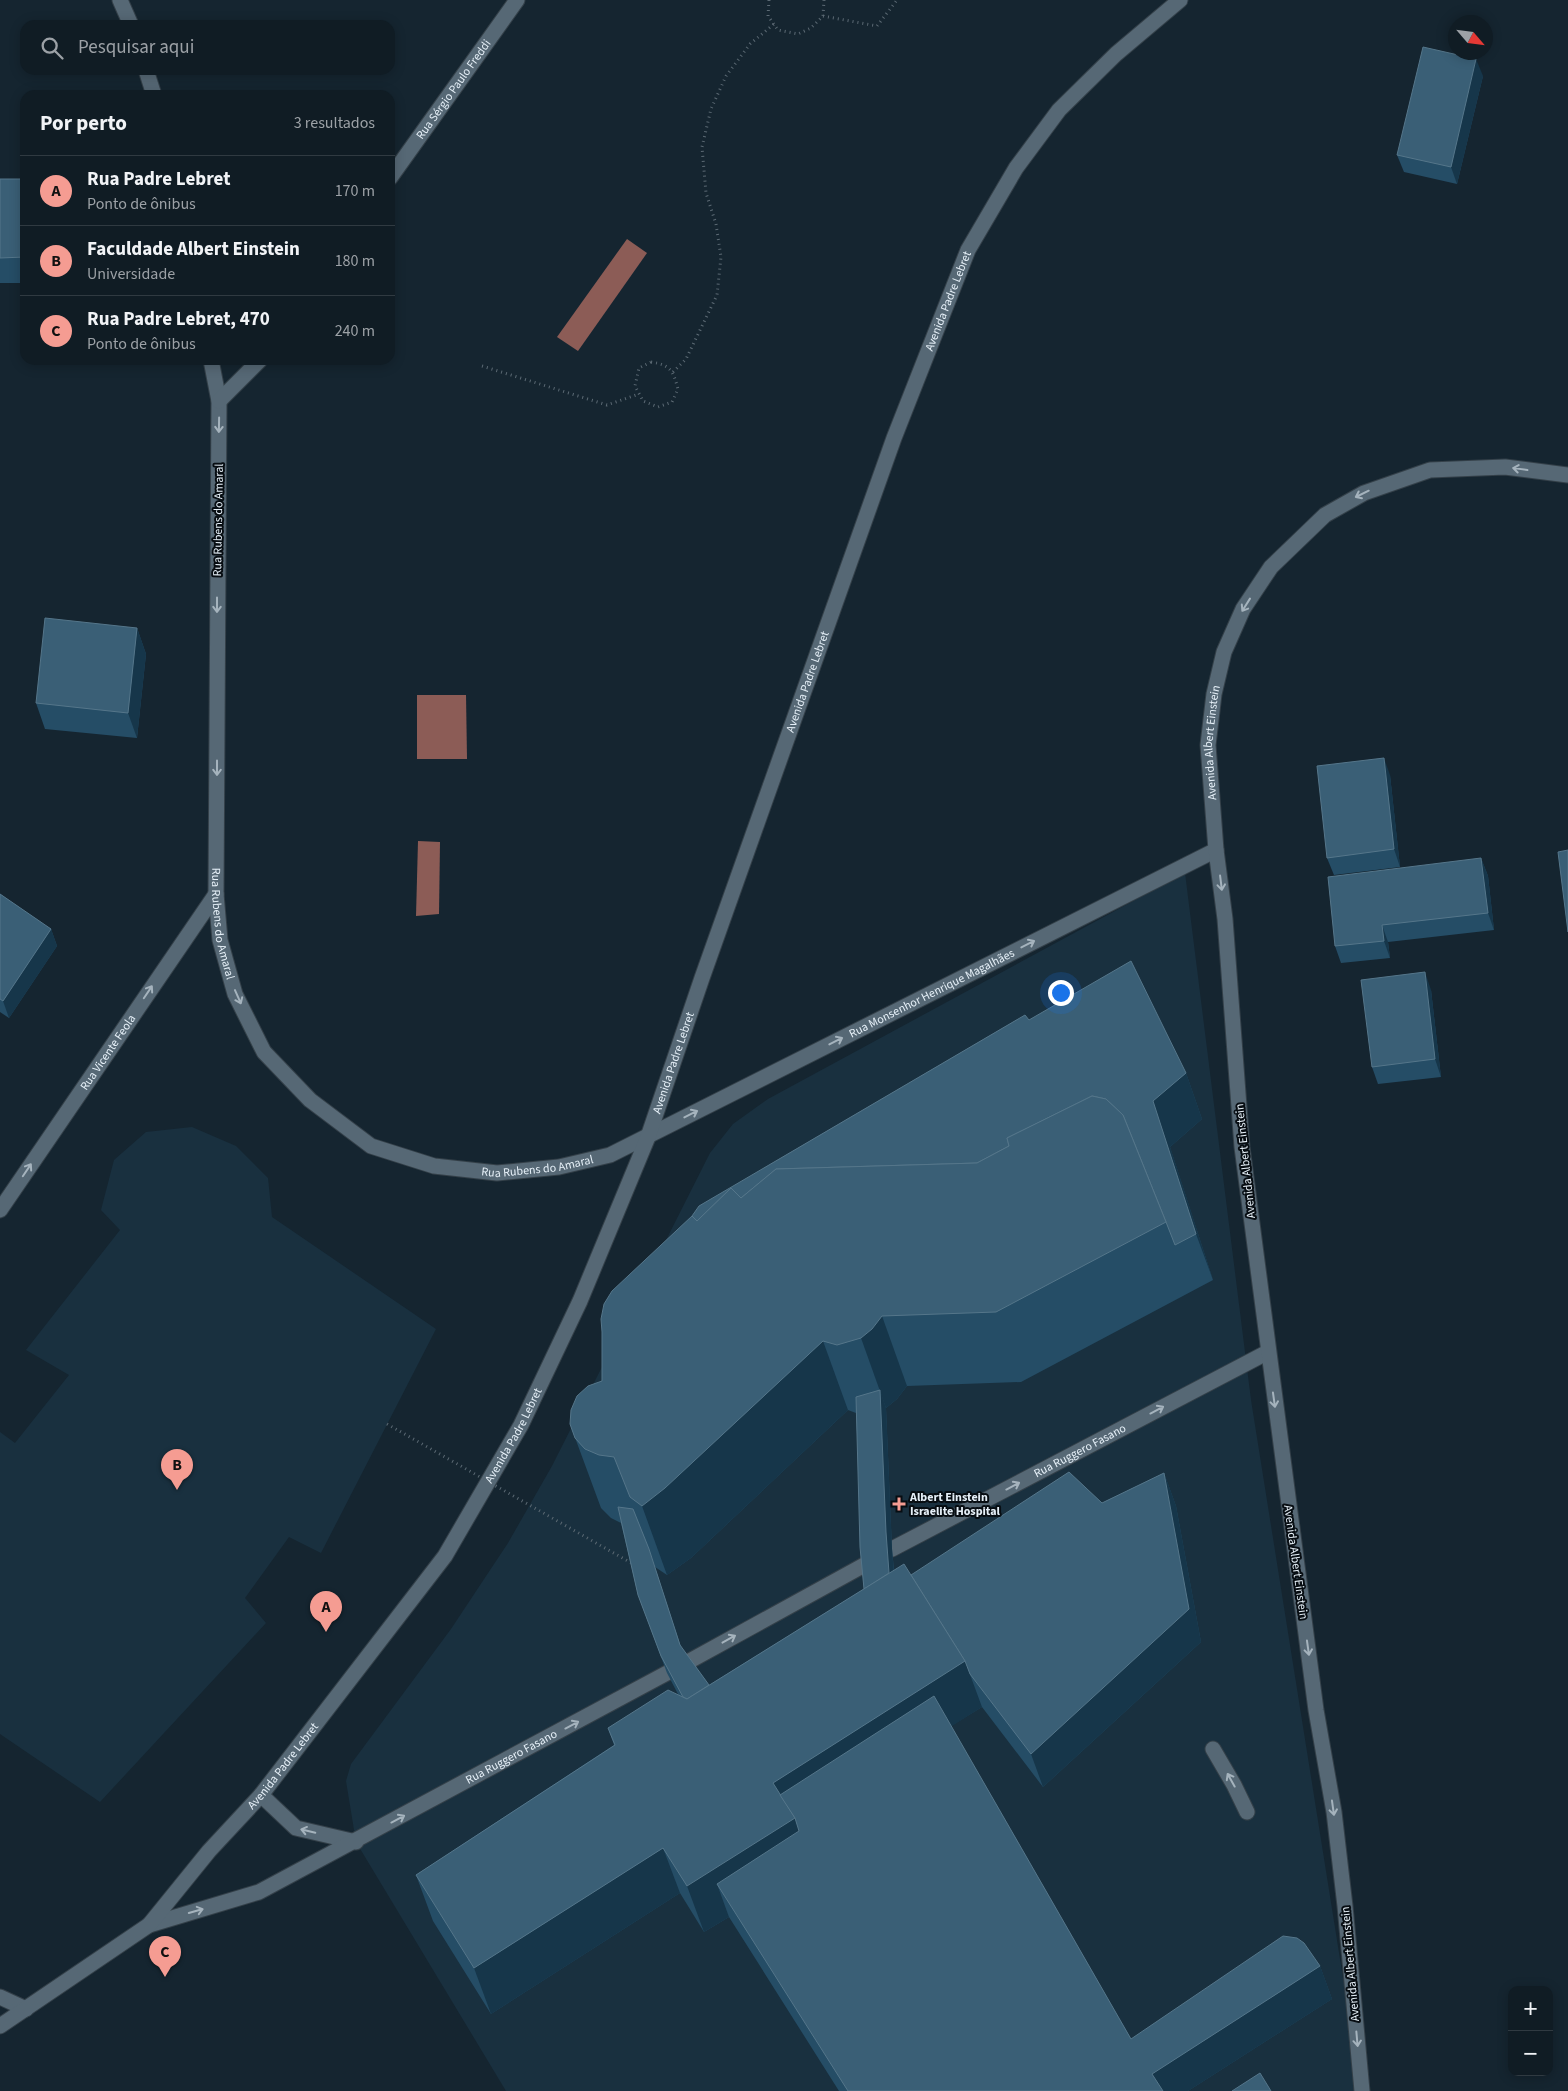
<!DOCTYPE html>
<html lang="pt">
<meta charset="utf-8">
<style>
:root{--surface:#101c24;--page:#19252c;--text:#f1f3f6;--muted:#9ca1a6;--line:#303a41;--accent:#f59c92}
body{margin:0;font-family:"Source Sans 3",sans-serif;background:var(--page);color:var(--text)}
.controls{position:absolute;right:15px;bottom:15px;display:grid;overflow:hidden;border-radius:10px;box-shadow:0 2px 12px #0003}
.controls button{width:45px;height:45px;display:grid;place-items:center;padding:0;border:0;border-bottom:1px solid var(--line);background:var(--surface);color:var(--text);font:25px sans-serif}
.compass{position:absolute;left:1448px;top:15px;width:45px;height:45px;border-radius:50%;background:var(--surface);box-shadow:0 2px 12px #0003;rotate:118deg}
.you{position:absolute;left:1060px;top:992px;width:18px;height:18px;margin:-12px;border:4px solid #fff;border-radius:50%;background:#1a73e8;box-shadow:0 0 0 8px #1a73e833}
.badge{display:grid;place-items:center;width:32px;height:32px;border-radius:50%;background:var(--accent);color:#111;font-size:16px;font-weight:700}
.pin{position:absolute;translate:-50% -41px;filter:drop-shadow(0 1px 2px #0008)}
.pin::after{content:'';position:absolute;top:26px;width:18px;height:15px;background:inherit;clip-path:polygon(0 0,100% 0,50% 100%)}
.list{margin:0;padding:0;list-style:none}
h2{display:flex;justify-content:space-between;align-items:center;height:65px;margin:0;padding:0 20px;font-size:21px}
h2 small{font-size:16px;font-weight:400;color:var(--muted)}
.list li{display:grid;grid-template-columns:32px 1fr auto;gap:15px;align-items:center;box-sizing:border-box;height:70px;padding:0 20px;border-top:1px solid var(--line)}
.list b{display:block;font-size:19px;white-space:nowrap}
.list p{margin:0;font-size:16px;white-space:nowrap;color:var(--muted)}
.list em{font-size:16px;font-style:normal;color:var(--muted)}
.icon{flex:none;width:28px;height:28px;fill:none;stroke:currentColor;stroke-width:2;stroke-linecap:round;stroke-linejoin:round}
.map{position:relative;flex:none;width:1568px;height:2091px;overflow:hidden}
.search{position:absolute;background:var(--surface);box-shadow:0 2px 12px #0003;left:20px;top:20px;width:375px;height:55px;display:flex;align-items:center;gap:12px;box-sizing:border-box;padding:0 18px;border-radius:15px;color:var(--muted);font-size:19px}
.panel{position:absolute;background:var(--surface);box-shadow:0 2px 12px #0003;left:20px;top:90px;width:375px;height:275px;border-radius:15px}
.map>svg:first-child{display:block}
.built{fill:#19303f}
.water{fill:#8c5c56}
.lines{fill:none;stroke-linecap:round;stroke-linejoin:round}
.lane-casing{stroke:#344049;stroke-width:17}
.street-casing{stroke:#344049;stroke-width:17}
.secondary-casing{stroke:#344049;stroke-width:17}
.path{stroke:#5c6a74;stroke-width:3;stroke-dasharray:1 4;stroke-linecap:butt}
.lane{stroke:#566875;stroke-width:15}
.street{stroke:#566875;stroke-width:15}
.secondary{stroke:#566875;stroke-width:15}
.path-bridge{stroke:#5c6a74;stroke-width:3;stroke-dasharray:1 4;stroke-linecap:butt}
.wall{fill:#254d66;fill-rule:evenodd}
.shaded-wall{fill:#16364a}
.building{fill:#3a5f76;stroke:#55768a}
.oneway{stroke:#a5b3bd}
.poi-dot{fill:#f59c92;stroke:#070d12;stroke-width:2}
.labels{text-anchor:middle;stroke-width:4;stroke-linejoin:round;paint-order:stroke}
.street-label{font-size:12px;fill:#e6f0f8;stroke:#070d12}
.poi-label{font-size:12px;font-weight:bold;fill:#e6f0f8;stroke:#070d12;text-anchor:start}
</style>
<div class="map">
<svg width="1568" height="2091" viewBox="0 0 1568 2091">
<rect width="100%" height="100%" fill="#152530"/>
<!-- built -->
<g class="built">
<path d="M 1185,873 L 1251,1400 L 1361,2091 L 506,2091 L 356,1842 L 346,1781 L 351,1764 L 451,1629 L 508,1543 L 552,1466 L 710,1153 L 733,1124 L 768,1099 Z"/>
<path d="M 192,1127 L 236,1146 L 268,1178 L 272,1217 L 436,1329 L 321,1553 L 289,1537 L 245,1598 L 266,1623 L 100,1802 L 0,1734 L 0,1432 L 15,1443 L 69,1375 L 26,1350 L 120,1230 L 101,1210 L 114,1160 L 146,1132 Z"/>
</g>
<!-- water -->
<g class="water">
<path d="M 627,239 L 647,253 L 578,351 L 557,337 Z"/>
<path d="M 417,695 L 466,695 L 467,759 L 417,759 Z"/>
<path d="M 418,841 L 440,842 L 439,914 L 416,916 Z"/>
</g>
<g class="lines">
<defs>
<g id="lane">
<path id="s1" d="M 892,1549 L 1268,1352"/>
<path d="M 686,1663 L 866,1564"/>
<path d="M 1213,1749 L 1234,1785 L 1247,1812"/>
<path d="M 261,1795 L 296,1828 L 356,1842"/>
<path id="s2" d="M 149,1925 L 259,1892 L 667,1673"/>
</g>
<g id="street">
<path d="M 120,0 L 131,25"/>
<path d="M 146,70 L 154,95"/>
<path id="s3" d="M 390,178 L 517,0"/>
<path id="s4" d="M 211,360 L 219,401 L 216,894 L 220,940 L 235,994 L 264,1052 L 310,1100 L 371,1146 L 434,1166 L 497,1173 L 559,1167 L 610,1155 L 1216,850"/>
<path d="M 219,401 L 260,360"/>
<path id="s5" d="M 0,1210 L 216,894"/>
<path d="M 0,1997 L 26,2009"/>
<path id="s6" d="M 1362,2091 L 1345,1906 L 1334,1812 L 1316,1710 L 1242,1147 L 1225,919 L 1216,850 L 1208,745 L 1214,694 L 1224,652 L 1243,609 L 1271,567 L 1325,515 L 1364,493 L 1430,470 L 1505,467 L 1568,475"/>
</g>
<g id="secondary">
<path id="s7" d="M 0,2026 L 149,1925 L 209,1851 L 261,1795 L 445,1556 L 521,1425 L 580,1301 L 648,1137 L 702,978 L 894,438 L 968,250 L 1016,168 L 1059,110 L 1116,54 L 1180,0"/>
</g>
</defs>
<!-- lane casing -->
<use href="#lane" class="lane-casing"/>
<!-- street casing -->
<use href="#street" class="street-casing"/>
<!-- secondary casing -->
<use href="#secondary" class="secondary-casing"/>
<!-- path -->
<g class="path">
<path d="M 769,0 L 768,16 L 778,30 L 798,34 L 811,28 L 823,16 L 824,0"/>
<path d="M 823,16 L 877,26 L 897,0"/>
<path d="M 651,362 C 671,365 673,371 678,389 L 672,402 L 658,407 L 643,401 L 635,386 L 639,368 Z"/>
<path d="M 482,366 L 607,405 L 639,394"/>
<path d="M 673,372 L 686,359 L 717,295 L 721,257 L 716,224 L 706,193 L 702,147 L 711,109 L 726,76 L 750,44 L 774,24"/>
</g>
<!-- lane -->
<use href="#lane" class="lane"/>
<!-- street -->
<use href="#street" class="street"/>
<!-- secondary -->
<use href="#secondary" class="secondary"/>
<!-- path-bridge -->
<path class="path-bridge" d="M 387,1424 L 633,1564"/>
</g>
<!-- wall -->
<g class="wall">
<path d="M 1483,76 L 1457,184 L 1404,172 L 1397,155 Z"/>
<rect x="0" y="179" width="25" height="104"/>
<path d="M 137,628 L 146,654 L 137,738 L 45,729 L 36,703 Z"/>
<path d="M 1390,775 L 1400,867 L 1334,875 L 1327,858 Z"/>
<path d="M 1481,858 L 1488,876 L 1494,930 L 1388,942 L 1390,958 L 1341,963 L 1335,946 Z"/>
<path d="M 0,894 L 51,929 L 57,946 L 9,1018 L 0,1012 Z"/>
<path d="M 1431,990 L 1441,1077 L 1378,1084 L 1372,1067 Z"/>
<path d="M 1029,1020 L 1186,1073 L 1202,1119 L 1170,1147 L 1213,1280 L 1021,1382 L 907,1386 L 897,1399 L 886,1408 L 892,1549 L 894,1570 L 911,1575 L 1102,1503 L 1164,1473 L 1176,1506 L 1201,1642 L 1043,1787 L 982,1707 L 951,1726 L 1131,2039 L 1320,1966 L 1332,1999 L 1188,2091 L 839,2091 L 729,1917 L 704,1932 L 680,1893 L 491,2014 L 433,1921 L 416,1875 L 614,1745 L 608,1728 L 679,1696 L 667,1673 L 638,1595 L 621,1523 L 611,1518 L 601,1508 L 570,1424 L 602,1381 ZM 848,1410 L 856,1413 L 864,1589 L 709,1685 L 681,1647 L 655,1567 L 667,1575 L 691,1558 Z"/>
</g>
<!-- shaded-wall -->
<g class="shaded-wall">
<path d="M 1476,59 L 1483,76 L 1457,184 L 1451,167 Z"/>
<path d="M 137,628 L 146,654 L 137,738 L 128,713 Z"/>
<path d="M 1384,758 L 1390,775 L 1400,867 L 1394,849 Z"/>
<path d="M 1481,858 L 1488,876 L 1494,930 L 1488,913 Z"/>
<path d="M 1382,925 L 1388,942 L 1390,958 L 1384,941 Z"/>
<path d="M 51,929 L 57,946 L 9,1018 L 3,1001 Z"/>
<path d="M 1425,972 L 1431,990 L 1441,1077 L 1435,1059 Z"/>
<path d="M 1186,1073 L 1202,1119 L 1170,1147 L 1213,1280 L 1196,1234 L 1153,1101 Z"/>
<path d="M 882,1316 L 907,1386 L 897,1399 L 886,1408 L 861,1338 Z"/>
<path d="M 823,1341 L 848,1410 L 691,1558 L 667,1575 L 642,1506 Z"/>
<path d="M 880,1390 L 886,1408 L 892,1549 L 898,1624 L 867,1623 L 886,1532 Z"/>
<path d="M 1164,1473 L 1176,1506 L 1201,1642 L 1043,1787 L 1031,1754 Z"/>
<path d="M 649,1549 L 655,1567 L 686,1663 L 680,1645 Z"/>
<path d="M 965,1661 L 982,1707 L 797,1824 L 811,1864 L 717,1884 L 729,1917 L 704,1932 L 687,1886 L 773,1783 Z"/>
<path d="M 663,1848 L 680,1893 L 491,2014 L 474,1968 Z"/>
<path d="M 1320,1966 L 1332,1999 L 1188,2091 L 1158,2091 L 1152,2074 Z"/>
</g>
<!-- building -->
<g class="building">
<path d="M 1423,47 L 1476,59 L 1451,167 L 1397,155 Z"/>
<path d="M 0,179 L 25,179 L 25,257 L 0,258 Z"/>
<path d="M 45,618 L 137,628 L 128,713 L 36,703 Z"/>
<path d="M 1384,758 L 1394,849 L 1327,858 L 1317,766 Z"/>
<path d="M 1568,850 L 1568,932 L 1558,852 Z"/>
<path d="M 1481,858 L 1488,913 L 1382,925 L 1384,941 L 1335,946 L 1328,877 Z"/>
<path d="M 0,894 L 51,929 L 3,1001 L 0,999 Z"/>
<path d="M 1131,961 L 1186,1073 L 1153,1101 L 1196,1234 L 1175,1245 L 1166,1222 L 1123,1115 L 1106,1099 L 1092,1096 L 1007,1138 L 1009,1146 L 977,1163 L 776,1169 L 741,1198 L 731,1188 L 697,1221 L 692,1216 L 699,1206 L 1025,1015 L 1029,1020 Z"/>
<path d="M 1425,972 L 1435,1059 L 1372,1067 L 1361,980 Z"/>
<path d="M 1092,1096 L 1106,1099 L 1123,1115 L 1166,1222 L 996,1312 L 882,1316 L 872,1329 L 861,1338 L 837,1345 L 823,1341 L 665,1488 L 642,1506 L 630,1497 L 614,1457 L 599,1455 L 585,1449 L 575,1438 L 570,1424 L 571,1410 L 577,1396 L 588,1386 L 602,1381 L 602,1332 L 601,1319 L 604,1304 L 612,1291 L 692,1216 L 697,1221 L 731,1188 L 741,1198 L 776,1169 L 977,1163 L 1009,1146 L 1007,1138 Z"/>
<path d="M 880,1390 L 886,1532 L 889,1573 L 864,1589 L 860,1547 L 856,1397 Z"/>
<path d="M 1069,1472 L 1102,1503 L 1164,1473 L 1189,1609 L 1031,1754 L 970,1674 L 965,1661 L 911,1575 Z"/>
<path d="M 618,1507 L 633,1509 L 649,1549 L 680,1645 L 709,1685 L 687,1699 L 683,1697 L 661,1656 L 638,1595 Z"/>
<path d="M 904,1564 L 965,1661 L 773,1783 L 795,1818 L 687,1886 L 663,1848 L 474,1968 L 416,1875 L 615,1745 L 608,1728 L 668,1690 L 687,1699 Z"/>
<path d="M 934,1696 L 1131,2039 L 1283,1936 L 1297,1938 L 1304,1943 L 1320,1966 L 1152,2074 L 1163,2091 L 848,2091 L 717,1884 L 799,1831 L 795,1818 L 780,1795 Z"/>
<path d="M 1260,2073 L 1271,2091 L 1232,2091 Z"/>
</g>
<!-- one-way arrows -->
<defs><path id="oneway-shaft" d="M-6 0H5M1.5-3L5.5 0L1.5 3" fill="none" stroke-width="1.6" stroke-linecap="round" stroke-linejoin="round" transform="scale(1.25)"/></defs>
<g class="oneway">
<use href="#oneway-shaft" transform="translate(219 425) rotate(91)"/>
<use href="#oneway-shaft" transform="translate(1520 469) rotate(-172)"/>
<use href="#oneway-shaft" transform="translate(1362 494) rotate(154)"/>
<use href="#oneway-shaft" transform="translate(217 605) rotate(90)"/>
<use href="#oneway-shaft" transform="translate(1246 605) rotate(122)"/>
<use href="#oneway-shaft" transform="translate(217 768) rotate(90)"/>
<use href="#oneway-shaft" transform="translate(1221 883) rotate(83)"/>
<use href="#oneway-shaft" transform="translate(1028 944) rotate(-27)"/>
<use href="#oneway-shaft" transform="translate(148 992) rotate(-56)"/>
<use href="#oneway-shaft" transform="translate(238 997) rotate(66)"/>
<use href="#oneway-shaft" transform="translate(836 1041) rotate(-27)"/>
<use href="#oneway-shaft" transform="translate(691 1114) rotate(-27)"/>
<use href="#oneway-shaft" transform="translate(27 1170) rotate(-56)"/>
<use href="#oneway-shaft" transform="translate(1274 1400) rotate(82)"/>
<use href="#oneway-shaft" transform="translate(1157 1410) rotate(-28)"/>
<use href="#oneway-shaft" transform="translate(1013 1486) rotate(-28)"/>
<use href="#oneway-shaft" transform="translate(729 1639) rotate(-29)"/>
<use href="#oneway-shaft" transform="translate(1308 1648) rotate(82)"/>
<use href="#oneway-shaft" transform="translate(572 1725) rotate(-28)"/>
<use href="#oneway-shaft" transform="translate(1231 1780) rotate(-119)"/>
<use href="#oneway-shaft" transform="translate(1333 1808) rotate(82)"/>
<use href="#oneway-shaft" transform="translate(398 1819) rotate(-28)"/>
<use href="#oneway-shaft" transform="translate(308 1831) rotate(-167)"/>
<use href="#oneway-shaft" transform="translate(196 1911) rotate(-16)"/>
<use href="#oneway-shaft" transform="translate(1357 2039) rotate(85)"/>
</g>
<!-- markers -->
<path class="poi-dot" d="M896.5 1496.5h5v5h5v5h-5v5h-5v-5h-5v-5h5z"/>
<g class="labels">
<!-- street labels -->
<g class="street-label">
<text dy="4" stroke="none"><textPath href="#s3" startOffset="109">Rua Sérgio Paulo Freddi</textPath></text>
<text dy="4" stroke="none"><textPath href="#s7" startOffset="2008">Avenida Padre Lebret</textPath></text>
<text transform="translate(218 520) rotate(-89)" y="4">Rua Rubens do Amaral</text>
<text dy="4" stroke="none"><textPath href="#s7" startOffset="1602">Avenida Padre Lebret</textPath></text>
<text dy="4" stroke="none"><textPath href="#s6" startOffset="1358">Avenida Albert Einstein</textPath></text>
<text dy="4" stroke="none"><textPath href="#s4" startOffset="565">Rua Rubens do Amaral</textPath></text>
<text dy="4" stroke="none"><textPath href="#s4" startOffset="1449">Rua Monsenhor Henrique Magalhães</textPath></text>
<text dy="4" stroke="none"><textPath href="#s5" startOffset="191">Rua Vicente Feola</textPath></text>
<text dy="4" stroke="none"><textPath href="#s7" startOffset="1198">Avenida Padre Lebret</textPath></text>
<text transform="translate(1245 1161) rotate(-96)" y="4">Avenida Albert Einstein</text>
<text dy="4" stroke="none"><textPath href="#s4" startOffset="1015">Rua Rubens do Amaral</textPath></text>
<text dy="4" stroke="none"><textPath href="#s7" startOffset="792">Avenida Padre Lebret</textPath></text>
<text dy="4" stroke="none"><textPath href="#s1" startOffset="212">Rua Ruggero Fasano</textPath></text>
<text transform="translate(1296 1562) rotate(82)" y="4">Avenida Albert Einstein</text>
<text dy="4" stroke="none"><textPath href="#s2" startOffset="401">Rua Ruggero Fasano</textPath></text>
<text dy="4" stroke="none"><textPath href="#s7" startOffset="388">Avenida Padre Lebret</textPath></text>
<text transform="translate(1350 1964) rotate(-95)" y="4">Avenida Albert Einstein</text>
</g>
<!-- poi labels -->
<g class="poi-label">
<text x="910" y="1501">Albert Einstein<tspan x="910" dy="14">Israelite Hospital</tspan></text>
</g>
</g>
</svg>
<div class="controls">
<button>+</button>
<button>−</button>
</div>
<svg class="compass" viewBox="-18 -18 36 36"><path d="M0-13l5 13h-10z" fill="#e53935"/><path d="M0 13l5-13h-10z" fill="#9ca1a6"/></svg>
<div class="you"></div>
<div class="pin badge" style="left:326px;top:1632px">A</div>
<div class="pin badge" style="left:177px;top:1490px">B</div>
<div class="pin badge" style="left:165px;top:1977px">C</div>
<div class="search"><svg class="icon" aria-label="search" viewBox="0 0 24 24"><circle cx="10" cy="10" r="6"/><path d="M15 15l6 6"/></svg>Pesquisar aqui</div>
<section class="panel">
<h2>Por perto<small>3 resultados</small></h2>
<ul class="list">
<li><span class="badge">A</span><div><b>Rua Padre Lebret</b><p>Ponto de ônibus</p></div><em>170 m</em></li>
<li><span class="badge">B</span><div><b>Faculdade Albert Einstein</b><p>Universidade</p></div><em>180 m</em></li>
<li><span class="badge">C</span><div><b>Rua Padre Lebret, 470</b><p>Ponto de ônibus</p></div><em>240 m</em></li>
</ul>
</section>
</div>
